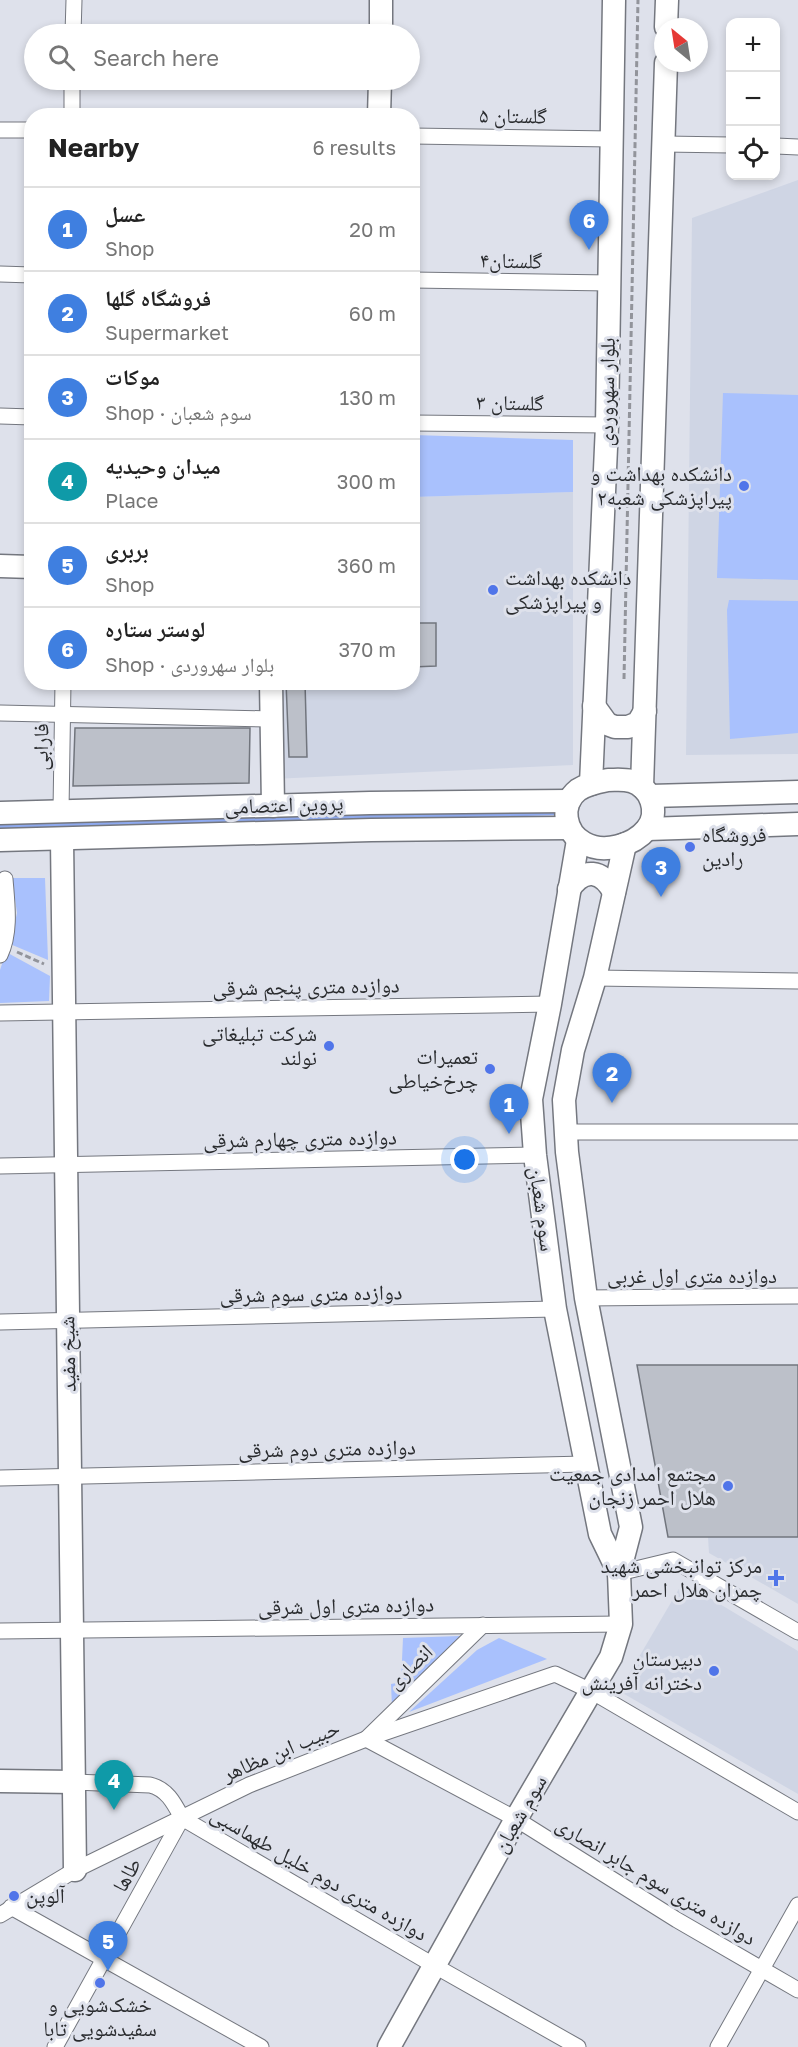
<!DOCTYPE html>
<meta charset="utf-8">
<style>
:root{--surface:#fff;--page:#f2f2f2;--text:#222;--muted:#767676;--line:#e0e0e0;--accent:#d93025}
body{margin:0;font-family:"Golos Text","Noto Naskh Arabic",sans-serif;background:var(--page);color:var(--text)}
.controls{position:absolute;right:18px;top:18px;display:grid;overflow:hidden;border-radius:12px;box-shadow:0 3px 9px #0003}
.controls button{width:54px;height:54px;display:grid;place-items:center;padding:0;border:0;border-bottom:2px solid var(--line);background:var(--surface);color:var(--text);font:30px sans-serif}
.compass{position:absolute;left:654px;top:18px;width:54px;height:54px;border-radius:50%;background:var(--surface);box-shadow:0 3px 9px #0003;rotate:330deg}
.you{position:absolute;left:465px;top:1160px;width:21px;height:21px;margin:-15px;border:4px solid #fff;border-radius:50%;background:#1a73e8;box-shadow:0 0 0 9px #1a73e833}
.badge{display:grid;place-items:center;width:39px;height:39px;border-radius:50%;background:var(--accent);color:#fff;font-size:20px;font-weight:700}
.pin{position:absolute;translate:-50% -50px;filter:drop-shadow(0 2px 3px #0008)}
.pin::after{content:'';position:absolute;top:32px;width:21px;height:18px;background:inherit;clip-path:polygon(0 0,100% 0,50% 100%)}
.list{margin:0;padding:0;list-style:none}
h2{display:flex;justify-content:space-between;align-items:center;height:78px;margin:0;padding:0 24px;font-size:26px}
h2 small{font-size:20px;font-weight:400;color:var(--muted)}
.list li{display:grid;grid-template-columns:39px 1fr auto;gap:18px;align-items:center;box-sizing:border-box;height:84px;padding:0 24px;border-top:2px solid var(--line)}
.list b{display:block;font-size:22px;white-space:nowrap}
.list p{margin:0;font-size:20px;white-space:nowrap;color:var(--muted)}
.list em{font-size:20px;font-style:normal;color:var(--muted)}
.icon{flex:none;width:33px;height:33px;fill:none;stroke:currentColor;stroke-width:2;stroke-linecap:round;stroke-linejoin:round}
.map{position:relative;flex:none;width:798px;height:2047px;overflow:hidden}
.search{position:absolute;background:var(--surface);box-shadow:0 3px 9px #0003;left:24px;top:24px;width:396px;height:66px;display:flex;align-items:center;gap:15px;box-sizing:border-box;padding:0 21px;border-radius:33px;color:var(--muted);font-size:22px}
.panel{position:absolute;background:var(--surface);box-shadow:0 3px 9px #0003;left:24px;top:108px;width:396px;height:582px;border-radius:24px}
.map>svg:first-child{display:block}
.built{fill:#cfd5e4}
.green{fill:#a9c1fd}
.forest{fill:#8ea9ee}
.building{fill:#bcc0c9;stroke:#71757d;stroke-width:1.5}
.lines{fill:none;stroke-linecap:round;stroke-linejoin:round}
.street-casing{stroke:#74777f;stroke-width:17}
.secondary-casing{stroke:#74777f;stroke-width:25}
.path{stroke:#92949b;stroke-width:3;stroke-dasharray:6 3;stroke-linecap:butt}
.street{stroke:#fff;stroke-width:15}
.secondary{stroke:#fff;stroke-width:22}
.poi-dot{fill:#5075e9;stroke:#dee1eb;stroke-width:2}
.labels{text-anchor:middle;stroke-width:6;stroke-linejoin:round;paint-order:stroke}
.street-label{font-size:21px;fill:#292b2e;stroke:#dee1eb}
.poi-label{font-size:21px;fill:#292b2e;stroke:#dee1eb;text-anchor:end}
</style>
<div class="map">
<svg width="798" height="2047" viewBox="0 0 798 2047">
<rect width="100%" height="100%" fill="#dee1eb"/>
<!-- built -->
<g class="built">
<path d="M 798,180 L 798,754 L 686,755 L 692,218 Z"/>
<path d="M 573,492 L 573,765 L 272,779 L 271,683 L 412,682 L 413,497 Z"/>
<path d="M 708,1537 L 798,1537 L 798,1604 L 709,1553 Z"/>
<path d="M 683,1582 L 798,1651 L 798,1794 L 619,1691 Z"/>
</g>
<!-- green -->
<g class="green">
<path d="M 723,393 L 798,395 L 798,580 L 717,578 Z"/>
<path d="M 413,435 L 573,440 L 573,492 L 413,497 Z"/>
<path d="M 729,600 L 798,601 L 798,733 L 730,739 L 727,610 Z"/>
<path d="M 12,878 L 45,878 L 48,960 L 10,944 L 17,913 Z"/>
<path d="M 6,952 L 50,976 L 49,1001 L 0,1003 L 0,970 Z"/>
<path d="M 460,1636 L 392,1707 L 391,1684 L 401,1682 L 403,1638 Z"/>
<path d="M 499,1638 L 547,1659 L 409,1712 L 477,1650 Z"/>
</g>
<!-- forest -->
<path class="forest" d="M 564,806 L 563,815 L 0,831 L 0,823 Z"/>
<!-- building -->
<g class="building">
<path d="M 412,623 L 436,623 L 436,666 L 412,667 Z"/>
<path d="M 286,682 L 305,682 L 307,757 L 289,757 Z"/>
<path d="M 75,728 L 250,728 L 249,783 L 73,786 Z"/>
<path d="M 637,1365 L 798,1365 L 798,1537 L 668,1537 Z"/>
</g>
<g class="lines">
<defs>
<g id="street">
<path d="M 73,34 L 74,0"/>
<path d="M 72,116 L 72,80"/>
<path d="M 0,130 L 32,130"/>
<path d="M 412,136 L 612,139"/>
<path d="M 664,144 L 730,145"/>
<path d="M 776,146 L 798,147"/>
<path d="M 0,274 L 32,275"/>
<path d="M 412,280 L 610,283"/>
<path d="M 0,416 L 32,417"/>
<path d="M 412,423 L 607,425"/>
<path d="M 0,713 L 271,719"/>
<path d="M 61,811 L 63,682"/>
<path d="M 0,955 C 11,932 7,904 5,879"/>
<path d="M 595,978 L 798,981"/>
<path d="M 0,1013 L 550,1004"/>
<path d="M 566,1132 L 798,1132"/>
<path d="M 0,1166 L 535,1155"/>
<path d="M 586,1298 L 798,1296"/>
<path d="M 0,1322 L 555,1309"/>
<path d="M 0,1478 L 586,1464"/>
<path d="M 619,1573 L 673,1560 L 798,1632"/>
<path d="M 483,1625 L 366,1739 L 516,1819 L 677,1920 L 798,1990"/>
<path d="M 0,1631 L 621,1624"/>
<path d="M 74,1782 L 150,1785 C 167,1789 174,1803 182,1818 L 435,1966 L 578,2047"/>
<path d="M 11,1907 L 261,2047"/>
<path d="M 0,1915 L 75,1870 L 249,1785 L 366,1739 L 555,1674 L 591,1691 L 798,1812"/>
<path d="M 55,2047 L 182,1818"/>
<path d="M 718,2047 L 798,1905"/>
</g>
<g id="secondary">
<path d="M 666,27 L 667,0"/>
<path d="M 381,34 L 381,0"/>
<path d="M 379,116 L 380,80"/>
<path d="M 0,566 L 32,567"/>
<path d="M 271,682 L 273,806"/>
<path d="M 594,706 L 607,724 L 615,727 L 628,727 L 638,723 L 645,711"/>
<path d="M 608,780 C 616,780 623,779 631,781 C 651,787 660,812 647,829 C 633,846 603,854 584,843 C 565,833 559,805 578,790 C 587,784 598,782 608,780 Z"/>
<path d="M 591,784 L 607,425 L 614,0"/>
<path d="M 642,787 L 666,63"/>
<path d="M 650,796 L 798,792"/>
<path d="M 0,813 L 370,803 L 569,801"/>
<path d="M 647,829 L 798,824"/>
<path d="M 62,839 L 75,1870"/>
<path d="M 0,840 L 371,830 L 569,828"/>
<path d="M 578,840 L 550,1004 L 531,1099 L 535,1155 L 555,1309 L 600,1534 L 619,1573"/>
<path d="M 569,889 C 584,867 602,870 614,892"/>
<path d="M 0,1781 L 74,1782"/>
<path d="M 389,2047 L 516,1819 L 611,1657 L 621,1624 L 619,1573 L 631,1527 L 586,1298 L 567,1152 L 564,1100 L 573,1050 L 595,978 L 625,844"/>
</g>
</defs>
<!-- street casing -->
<use href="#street" class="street-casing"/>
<!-- secondary casing -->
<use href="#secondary" class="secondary-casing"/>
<!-- path -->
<g class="path">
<path d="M 624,679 L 638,0"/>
<path d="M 17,952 L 44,964"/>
</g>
<!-- street -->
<use href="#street" class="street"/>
<!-- secondary -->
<use href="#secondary" class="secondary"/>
</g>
<!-- markers -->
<g class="poi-dot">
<circle cx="744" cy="486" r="6"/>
<circle cx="493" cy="590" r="6"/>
<circle cx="690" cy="847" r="6"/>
<circle cx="329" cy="1046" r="6"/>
<circle cx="490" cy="1069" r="6"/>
<circle cx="728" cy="1486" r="6"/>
<path d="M773 1569h6v6h6v6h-6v6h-6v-6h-6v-6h6z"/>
<circle cx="714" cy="1671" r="6"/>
<circle cx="14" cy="1896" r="6"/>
<circle cx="100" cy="1983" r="6"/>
</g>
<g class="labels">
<!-- street labels -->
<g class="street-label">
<text transform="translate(513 116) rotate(1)" y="7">گلستان ۵</text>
<text transform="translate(511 261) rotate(1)" y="7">گلستان۴</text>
<text transform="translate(607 392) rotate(-89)" y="7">بلوار سهروردی</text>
<text transform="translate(510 403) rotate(1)" y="7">گلستان ۳</text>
<text transform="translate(41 747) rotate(-89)" y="7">فارابی</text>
<text transform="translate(284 805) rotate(-2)" y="7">پروین اعتصامی</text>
<text transform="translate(306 987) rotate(-1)" y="7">دوازده متری پنجم شرقی</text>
<text transform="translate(300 1139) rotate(-1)" y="7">دوازده متری چهارم شرقی</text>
<text transform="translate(542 1209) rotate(82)" y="7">سوم شعبان</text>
<text x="692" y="1283">دوازده متری اول غربی</text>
<text transform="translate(311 1294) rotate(-1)" y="7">دوازده متری سوم شرقی</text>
<text transform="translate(68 1354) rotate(-91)" y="7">شیخ مفید</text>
<text transform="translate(327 1449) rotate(-1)" y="7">دوازده متری دوم شرقی</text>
<text transform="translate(346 1606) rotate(-1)" y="7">دوازده متری اول شرقی</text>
<text transform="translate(410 1667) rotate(-44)" y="7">انصاری</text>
<text transform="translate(281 1751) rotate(-23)" y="7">حبیب ابن مظاهر</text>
<text transform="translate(520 1814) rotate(-60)" y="7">سوم شعبان</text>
<text transform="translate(319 1874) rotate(30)" y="7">دوازده متری دوم خلیل طهماسبی</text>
<text transform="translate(127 1875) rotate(-61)" y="7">طاها</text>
<text transform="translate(656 1881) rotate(31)" y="7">دوازده متری سوم جابر انصاری</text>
</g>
<!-- poi labels -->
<g class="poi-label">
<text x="732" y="481">دانشکده بهداشت و<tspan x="732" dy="24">پیراپزشکى شعبه۲</tspan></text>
<text x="505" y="585" text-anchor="start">دانشکده بهداشت<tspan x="505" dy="24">و پیراپزشکی</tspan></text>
<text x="702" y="842" text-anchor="start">فروشگاه<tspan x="702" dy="24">رادین</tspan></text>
<text x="317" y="1041">شرکت تبلیغاتی<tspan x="317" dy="24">نولند</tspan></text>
<text x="478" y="1064">تعمیرات<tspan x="478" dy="24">چرخ‌خیاطی</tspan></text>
<text x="716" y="1481">مجتمع امدادی جمعیت<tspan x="716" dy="24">هلال احمر زنجان</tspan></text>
<text x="762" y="1573">مرکز توانبخشی شهید<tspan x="762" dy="24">چمران هلال احمر</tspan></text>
<text x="702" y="1666">دبیرستان<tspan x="702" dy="24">دخترانه آفرینش</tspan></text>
<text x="26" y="1903" text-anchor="start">آلوپن</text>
<text x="100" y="2012" text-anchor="middle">خشک‌شویی و<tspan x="100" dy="24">سفیدشویی تابا</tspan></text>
</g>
</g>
</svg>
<div class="controls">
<button>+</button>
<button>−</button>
<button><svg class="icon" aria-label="locate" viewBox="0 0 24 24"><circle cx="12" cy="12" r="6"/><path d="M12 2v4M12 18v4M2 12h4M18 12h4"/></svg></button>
</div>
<svg class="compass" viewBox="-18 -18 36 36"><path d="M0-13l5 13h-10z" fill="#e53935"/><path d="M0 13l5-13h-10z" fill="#767676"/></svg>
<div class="you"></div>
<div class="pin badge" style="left:509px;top:1134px;background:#3f7fe0">1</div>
<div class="pin badge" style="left:612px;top:1103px;background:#3f7fe0">2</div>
<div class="pin badge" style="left:661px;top:897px;background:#3f7fe0">3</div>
<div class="pin badge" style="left:114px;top:1810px;background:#0f9aa8">4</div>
<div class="pin badge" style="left:108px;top:1971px;background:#3f7fe0">5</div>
<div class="pin badge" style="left:589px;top:250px;background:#3f7fe0">6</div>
<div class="search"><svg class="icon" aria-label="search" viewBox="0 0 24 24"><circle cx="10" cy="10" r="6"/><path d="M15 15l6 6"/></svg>Search here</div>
<section class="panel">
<h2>Nearby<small>6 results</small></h2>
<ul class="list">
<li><span class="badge" style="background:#3f7fe0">1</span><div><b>عسل</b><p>Shop</p></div><em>20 m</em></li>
<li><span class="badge" style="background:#3f7fe0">2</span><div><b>فروشگاه گلها</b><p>Supermarket</p></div><em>60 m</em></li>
<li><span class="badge" style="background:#3f7fe0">3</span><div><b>موکات</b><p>Shop · سوم شعبان</p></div><em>130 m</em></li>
<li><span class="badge" style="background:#0f9aa8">4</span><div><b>میدان وحیدیه</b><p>Place</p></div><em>300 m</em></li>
<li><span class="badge" style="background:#3f7fe0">5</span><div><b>بربری</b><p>Shop</p></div><em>360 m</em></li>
<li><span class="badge" style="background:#3f7fe0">6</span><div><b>لوستر ستاره</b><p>Shop · بلوار سهروردی</p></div><em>370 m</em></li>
</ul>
</section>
</div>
